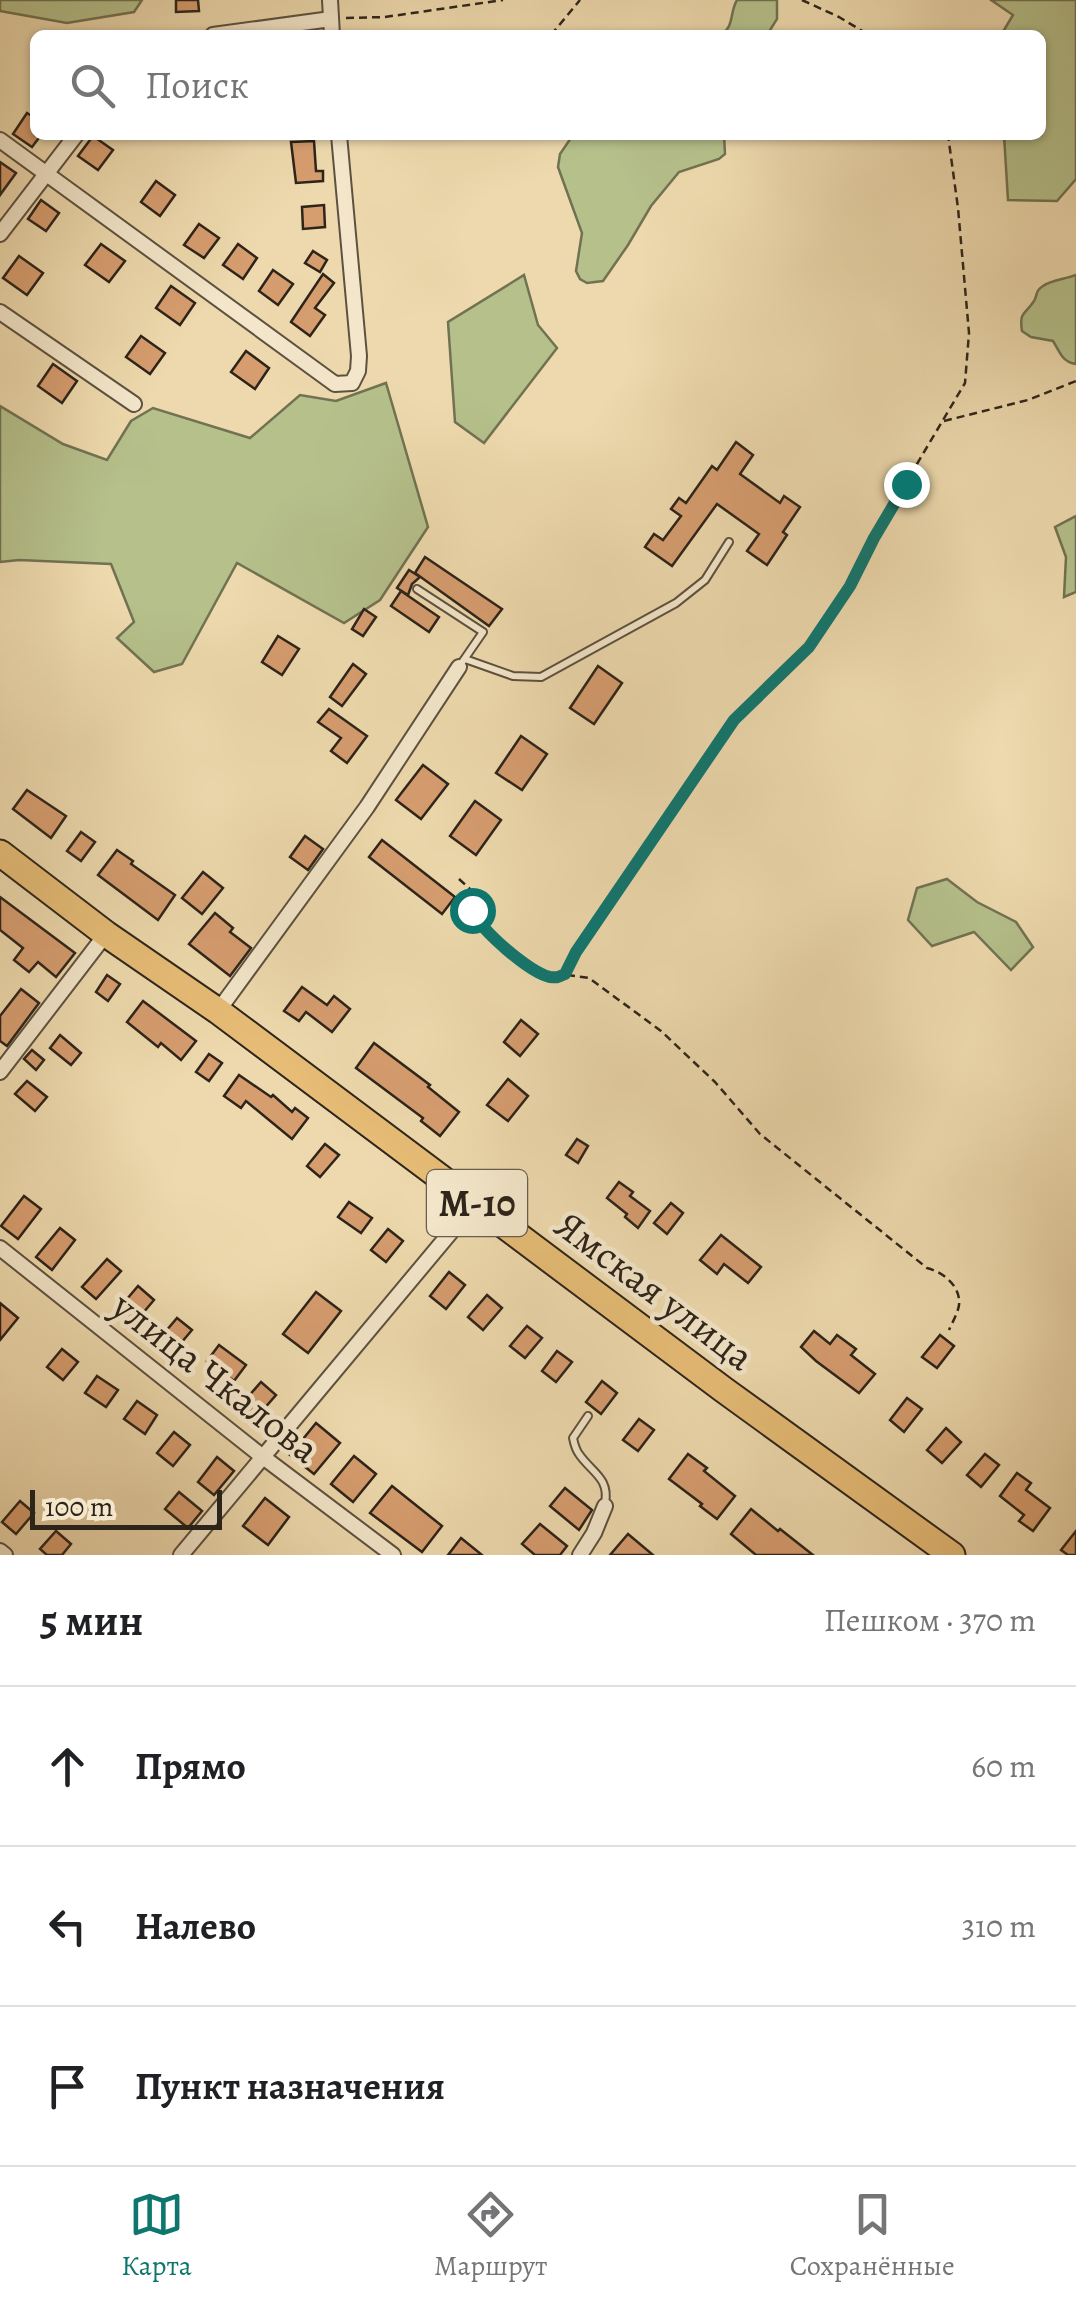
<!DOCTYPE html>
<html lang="ru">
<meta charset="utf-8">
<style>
:root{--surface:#fff;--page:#f2f2f2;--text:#202124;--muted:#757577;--line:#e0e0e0;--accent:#0f766e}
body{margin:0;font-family:Alegreya,serif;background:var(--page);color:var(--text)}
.scale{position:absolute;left:30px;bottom:25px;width:192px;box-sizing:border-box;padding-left:10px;border:5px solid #2d241a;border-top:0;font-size:28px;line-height:35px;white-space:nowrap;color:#2d241a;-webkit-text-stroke:8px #f3e6ca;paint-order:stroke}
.stop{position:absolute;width:30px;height:30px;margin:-22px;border:8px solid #0f766e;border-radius:50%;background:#fff}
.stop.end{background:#0f766e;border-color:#fff;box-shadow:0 2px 10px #0008}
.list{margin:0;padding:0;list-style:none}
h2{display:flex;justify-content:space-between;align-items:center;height:130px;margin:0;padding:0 40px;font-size:42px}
h2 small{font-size:32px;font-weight:400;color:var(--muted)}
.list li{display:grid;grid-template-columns:65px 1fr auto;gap:30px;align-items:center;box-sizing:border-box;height:160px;padding:0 40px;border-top:2px solid var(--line)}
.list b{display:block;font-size:38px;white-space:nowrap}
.list em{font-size:32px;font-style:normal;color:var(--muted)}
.icon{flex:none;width:55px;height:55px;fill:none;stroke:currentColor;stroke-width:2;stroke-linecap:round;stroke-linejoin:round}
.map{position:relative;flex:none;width:1076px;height:1555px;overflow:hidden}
.search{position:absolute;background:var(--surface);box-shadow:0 2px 8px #0004;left:30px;right:30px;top:30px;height:110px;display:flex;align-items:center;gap:25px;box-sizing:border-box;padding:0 35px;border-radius:15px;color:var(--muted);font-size:38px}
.sheet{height:610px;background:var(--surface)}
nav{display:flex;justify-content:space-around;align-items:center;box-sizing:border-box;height:140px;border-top:2px solid var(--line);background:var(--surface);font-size:28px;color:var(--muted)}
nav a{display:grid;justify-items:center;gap:5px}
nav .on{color:var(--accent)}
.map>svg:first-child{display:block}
.green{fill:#b5c08b;stroke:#717252;stroke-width:2.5}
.building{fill:#d69d6f;stroke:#2d241a;stroke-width:2.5}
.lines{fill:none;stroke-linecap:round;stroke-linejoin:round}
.lane-casing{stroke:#5d513f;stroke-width:10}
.street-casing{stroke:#5d513f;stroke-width:18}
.highway-casing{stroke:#2d241a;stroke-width:29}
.path{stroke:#2d241a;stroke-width:2.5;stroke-dasharray:8 5;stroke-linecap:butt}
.lane{stroke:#f3e6ca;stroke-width:6}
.street{stroke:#f3e6ca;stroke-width:14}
.highway{stroke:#e6bc76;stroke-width:25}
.route{stroke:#0f766e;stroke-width:12}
.labels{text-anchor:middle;stroke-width:9;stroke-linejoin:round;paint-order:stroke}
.shield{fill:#f3e6ca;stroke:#685e4f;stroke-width:2.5}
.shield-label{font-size:38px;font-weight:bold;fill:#2d241a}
.street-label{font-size:40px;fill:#2d241a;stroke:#f3e6ca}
</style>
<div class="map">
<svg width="1076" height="1555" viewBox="0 0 1076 1555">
<rect width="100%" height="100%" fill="#edd9ad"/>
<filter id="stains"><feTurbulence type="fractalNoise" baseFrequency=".002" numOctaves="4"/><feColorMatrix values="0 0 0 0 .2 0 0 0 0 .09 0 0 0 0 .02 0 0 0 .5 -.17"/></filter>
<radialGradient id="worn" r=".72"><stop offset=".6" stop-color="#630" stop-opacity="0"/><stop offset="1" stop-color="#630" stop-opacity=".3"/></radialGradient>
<!-- green -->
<g class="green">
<path d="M 0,0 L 142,0 L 134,12 L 67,23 L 0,11 Z"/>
<path d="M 737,0 L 777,0 L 777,19 L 767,35 L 718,35 C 735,30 729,13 737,0 Z"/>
<path d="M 991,0 L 1076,0 L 1076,179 L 1057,201 L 1008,200 L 1004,135 L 1041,135 L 1041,35 L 1001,35 L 1013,15 Z"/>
<path d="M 573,135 L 724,135 L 725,154 L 719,159 L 679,172 L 651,206 L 628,245 L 603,281 L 587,283 L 580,279 L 576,271 L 582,233 L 558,167 L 560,154 Z"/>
<path d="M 524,275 L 538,325 L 557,348 L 484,443 L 455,422 L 448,322 Z"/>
<path d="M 1076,275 L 1076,364 C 1062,362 1060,352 1053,341 L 1031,337 L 1022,331 C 1019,311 1025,315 1034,301 C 1038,294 1035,291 1043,286 C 1051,280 1066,279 1076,275 Z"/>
<path d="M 386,383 L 428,527 L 380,600 L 344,623 L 237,563 L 182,664 L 154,672 L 117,638 L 134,622 L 111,564 L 19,560 L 0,562 L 0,406 L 63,444 L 107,460 L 131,421 L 153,408 L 250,438 L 300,395 L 336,401 Z"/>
<path d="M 1076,516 L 1076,592 L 1064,597 L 1066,557 L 1055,527 Z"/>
<path d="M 947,879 L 977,902 L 1016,922 L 1033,947 L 1011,970 L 974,932 L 932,946 L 908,920 L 917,888 Z"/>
</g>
<!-- building -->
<g class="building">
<path d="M 176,0 L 198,0 L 199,11 L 176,12 Z"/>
<path d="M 27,113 L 35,118 L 35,135 L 41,135 L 32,147 L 13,134 Z"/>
<path d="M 93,136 L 113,150 L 98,170 L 78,156 Z"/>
<path d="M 314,141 L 316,171 L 323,171 L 323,181 L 296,183 L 291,142 Z"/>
<path d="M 0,162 L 16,173 L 0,195 Z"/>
<path d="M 156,181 L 175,195 L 160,216 L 141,202 Z"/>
<path d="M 41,200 L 59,213 L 46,231 L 28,219 Z"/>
<path d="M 324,205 L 325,227 L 303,229 L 302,207 Z"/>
<path d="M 199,224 L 219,238 L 204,258 L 184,245 Z"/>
<path d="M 101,244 L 125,261 L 109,282 L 85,265 Z"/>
<path d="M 238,244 L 257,258 L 243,279 L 223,265 Z"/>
<path d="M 313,251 L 327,260 L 320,272 L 305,263 Z"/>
<path d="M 19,256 L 43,273 L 27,295 L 3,278 Z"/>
<path d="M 273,270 L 293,284 L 278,305 L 259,291 Z"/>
<path d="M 323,274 L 334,283 L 315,308 L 325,315 L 310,336 L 291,322 Z"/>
<path d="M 171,286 L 195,303 L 180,325 L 156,308 Z"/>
<path d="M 141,336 L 165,353 L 150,374 L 126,357 Z"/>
<path d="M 246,351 L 269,368 L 255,389 L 231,372 Z"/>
<path d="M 53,364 L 77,381 L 62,403 L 38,386 Z"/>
<path d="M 736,442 L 753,455 L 740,474 L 780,503 L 784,496 L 800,507 L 783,532 L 787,535 L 767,565 L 747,551 L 759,534 L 717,504 L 672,566 L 645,547 L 654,534 L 663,540 L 681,516 L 671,509 L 679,498 L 686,503 L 712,466 L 717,470 Z"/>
<path d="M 425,557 L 502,609 L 489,626 L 415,573 Z"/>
<path d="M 409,570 L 420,577 L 412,584 L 408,595 L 397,588 Z"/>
<path d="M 401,591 L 439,617 L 429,632 L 391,606 Z"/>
<path d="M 364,609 L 376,617 L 363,636 L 352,629 Z"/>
<path d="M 278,636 L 299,649 L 282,675 L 262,662 Z"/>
<path d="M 353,664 L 366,674 L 342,706 L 330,697 Z"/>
<path d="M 598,666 L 622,683 L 594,724 L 570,708 Z"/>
<path d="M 329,709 L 367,736 L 347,763 L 331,751 L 341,738 L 318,722 Z"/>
<path d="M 521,736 L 547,754 L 522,790 L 496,773 Z"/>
<path d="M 423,765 L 448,784 L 421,819 L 396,800 Z"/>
<path d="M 27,790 L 66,816 L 51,838 L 13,809 Z"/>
<path d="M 475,801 L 501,820 L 476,855 L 450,836 Z"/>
<path d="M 81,832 L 95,842 L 81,861 L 67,851 Z"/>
<path d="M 305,836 L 323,849 L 308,870 L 290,857 Z"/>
<path d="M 382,840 L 455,897 L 442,914 L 369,857 Z"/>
<path d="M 117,850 L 133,861 L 131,864 L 175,895 L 158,920 L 98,875 Z"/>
<path d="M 203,872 L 223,888 L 202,914 L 182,898 Z"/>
<path d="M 0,897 L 75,953 L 56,977 L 38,962 L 29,972 L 14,960 L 23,948 L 0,930 Z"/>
<path d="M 215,913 L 233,928 L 230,932 L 251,948 L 230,976 L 189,944 Z"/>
<path d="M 107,975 L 120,984 L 108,1001 L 96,992 Z"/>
<path d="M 302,987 L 327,1005 L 334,996 L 350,1009 L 332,1032 L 306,1012 L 299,1021 L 284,1011 Z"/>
<path d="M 21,989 L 39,1003 L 7,1046 L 0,1041 L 0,1016 Z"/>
<path d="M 143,1001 L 196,1041 L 181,1060 L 161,1043 L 158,1047 L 127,1022 Z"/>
<path d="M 521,1020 L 538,1034 L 520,1056 L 504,1042 Z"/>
<path d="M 60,1035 L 81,1053 L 71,1065 L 50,1048 Z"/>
<path d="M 374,1043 L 430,1085 L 428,1087 L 459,1112 L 440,1136 L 421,1121 L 423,1118 L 356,1068 Z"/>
<path d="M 32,1050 L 44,1060 L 36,1070 L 24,1059 Z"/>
<path d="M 209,1054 L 222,1063 L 209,1081 L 196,1072 Z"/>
<path d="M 239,1075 L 271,1097 L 273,1095 L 292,1112 L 295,1108 L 308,1118 L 292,1139 L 246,1101 L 241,1108 L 224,1096 Z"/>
<path d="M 508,1079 L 528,1096 L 508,1121 L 487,1105 Z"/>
<path d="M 27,1081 L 47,1097 L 35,1111 L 15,1094 Z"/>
<path d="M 577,1139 L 588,1146 L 578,1163 L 566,1155 Z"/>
<path d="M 325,1144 L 339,1155 L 320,1177 L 307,1166 Z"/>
<path d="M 619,1182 L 633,1192 L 630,1196 L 650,1211 L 638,1228 L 625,1217 L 627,1214 L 607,1198 Z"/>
<path d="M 24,1196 L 41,1209 L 18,1239 L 1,1226 Z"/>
<path d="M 349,1202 L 372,1218 L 361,1233 L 338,1217 Z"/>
<path d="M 671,1203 L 683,1213 L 667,1234 L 654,1223 Z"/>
<path d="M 60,1228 L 75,1240 L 52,1270 L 36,1257 Z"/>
<path d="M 388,1229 L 403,1241 L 386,1262 L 371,1250 Z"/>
<path d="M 721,1235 L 761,1267 L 748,1283 L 724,1264 L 717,1274 L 700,1260 Z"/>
<path d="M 107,1259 L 121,1271 L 96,1299 L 82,1287 Z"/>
<path d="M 449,1272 L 465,1285 L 446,1309 L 430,1296 Z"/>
<path d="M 138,1286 L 154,1300 L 132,1326 L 116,1312 Z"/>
<path d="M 316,1292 L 341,1311 L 308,1353 L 283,1334 Z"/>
<path d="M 487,1295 L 502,1308 L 483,1330 L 468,1317 Z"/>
<path d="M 0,1303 L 18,1318 L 0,1340 Z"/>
<path d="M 177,1318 L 192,1330 L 170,1356 L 155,1344 Z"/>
<path d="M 527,1326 L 542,1338 L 525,1358 L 510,1346 Z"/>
<path d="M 814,1331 L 830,1344 L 837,1335 L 856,1349 L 851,1355 L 875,1374 L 859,1393 L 816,1361 L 801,1347 Z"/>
<path d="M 940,1335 L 954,1346 L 937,1368 L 922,1357 Z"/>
<path d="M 219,1345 L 246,1365 L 234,1381 L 207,1361 Z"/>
<path d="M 62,1349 L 78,1362 L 63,1380 L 47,1367 Z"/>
<path d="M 557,1351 L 572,1362 L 556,1382 L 542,1371 Z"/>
<path d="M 97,1376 L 118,1390 L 106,1407 L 85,1393 Z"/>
<path d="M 602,1381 L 617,1393 L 601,1414 L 586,1402 Z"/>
<path d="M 261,1382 L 276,1395 L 255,1419 L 240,1406 Z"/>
<path d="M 907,1398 L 922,1409 L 904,1432 L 890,1420 Z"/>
<path d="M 137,1401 L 157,1415 L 145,1434 L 124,1419 Z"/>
<path d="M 639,1419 L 654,1430 L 638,1451 L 623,1440 Z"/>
<path d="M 316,1423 L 340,1443 L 314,1474 L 290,1455 Z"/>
<path d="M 946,1428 L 961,1442 L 942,1463 L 927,1450 Z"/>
<path d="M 174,1432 L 190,1445 L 173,1466 L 157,1453 Z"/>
<path d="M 688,1454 L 707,1468 L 704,1471 L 735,1496 L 717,1519 L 700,1506 L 702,1504 L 669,1479 Z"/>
<path d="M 985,1454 L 999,1465 L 981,1487 L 967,1475 Z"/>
<path d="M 354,1456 L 376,1474 L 353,1502 L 331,1484 Z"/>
<path d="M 217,1457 L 234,1471 L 214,1495 L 198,1482 Z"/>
<path d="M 1017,1473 L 1031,1483 L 1026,1490 L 1050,1508 L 1033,1531 L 1019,1521 L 1024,1515 L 1000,1496 Z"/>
<path d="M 392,1486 L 442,1526 L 422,1552 L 370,1513 Z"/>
<path d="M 565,1488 L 592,1510 L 579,1530 L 550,1506 Z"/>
<path d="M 179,1492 L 202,1511 L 188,1528 L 165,1509 Z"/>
<path d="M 265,1498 L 289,1517 L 268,1545 L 243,1526 Z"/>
<path d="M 20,1501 L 34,1513 L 16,1534 L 2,1522 Z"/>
<path d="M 751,1509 L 778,1531 L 780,1529 L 813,1555 L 756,1555 L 731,1534 Z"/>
<path d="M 540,1524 L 567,1546 L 560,1555 L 535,1555 L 522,1544 Z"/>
<path d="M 56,1531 L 71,1544 L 62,1555 L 47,1555 L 40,1549 Z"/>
<path d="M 1076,1531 L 1076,1555 L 1068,1555 L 1061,1550 Z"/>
<path d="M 628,1534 L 653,1555 L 610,1555 Z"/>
<path d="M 461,1538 L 482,1555 L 448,1555 Z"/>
</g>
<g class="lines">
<defs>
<g id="lane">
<path d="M 417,589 L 483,632 L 463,661"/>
<path d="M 465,659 L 513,676 L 541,677 L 676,603 L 705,580 L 729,542"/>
<path d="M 588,1416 L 573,1438 C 574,1443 576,1450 579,1454 C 591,1472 610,1478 605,1503"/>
</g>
<g id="street">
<path d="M 330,0 L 332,35"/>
<path d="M 213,35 L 331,19"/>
<path d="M 0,140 L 335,384 L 352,383 L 358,371 L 359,356 L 339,135"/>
<path d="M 0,234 L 76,135"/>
<path d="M 0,312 L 134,404"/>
<path d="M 218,1011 L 367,807 L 459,667"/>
<path d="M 0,1072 L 106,934"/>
<path d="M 0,1248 L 263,1457 L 393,1555"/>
<path d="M 0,1551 L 5,1555"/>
<path d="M 181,1555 L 476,1202"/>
<path d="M 580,1555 L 594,1533 L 605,1506"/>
</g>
<path id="highway" d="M 0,853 L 106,934 L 218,1011 L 724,1390 L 952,1555"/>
</defs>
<!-- lane casing -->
<use href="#lane" class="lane-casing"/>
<!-- street casing -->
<use href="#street" class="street-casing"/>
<!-- highway casing -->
<use href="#highway" class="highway-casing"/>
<!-- path -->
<g class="path">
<path d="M 802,0 L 839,17 L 869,35"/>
<path d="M 346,18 L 385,17 L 503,0"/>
<path d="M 551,35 L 580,0"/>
<path d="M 944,421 L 1028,400 L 1076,381"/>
<path d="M 459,879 L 470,889 L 472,911 L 478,923 L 521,960 L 545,976 L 557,978 L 565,975 L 576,952 L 734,719 L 809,647 L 850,585 L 873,538 L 965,383 L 969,333 L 958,208 L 948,135"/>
<path d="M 567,975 L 589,978 L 661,1031 L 715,1082 L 760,1134 L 927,1268 C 943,1272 961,1286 959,1305 C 958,1313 952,1323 949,1330"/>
</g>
<!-- lane -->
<use href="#lane" class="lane"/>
<!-- street -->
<use href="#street" class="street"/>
<!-- highway -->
<use href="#highway" class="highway"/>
</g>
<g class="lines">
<!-- route -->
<path class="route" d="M 472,910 C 479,929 530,973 550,977 C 558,978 558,977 565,974 L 576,952 L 734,720 L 809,647 L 850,586 L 874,538 L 906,484"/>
</g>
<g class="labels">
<!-- shield labels -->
<rect class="shield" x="427" y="1170" width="100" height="66" rx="8"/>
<g class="shield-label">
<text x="477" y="1216">М-10</text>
</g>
<!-- street labels -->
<g class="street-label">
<text transform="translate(655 1290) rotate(37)" y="14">Ямская улица</text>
<text transform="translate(216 1377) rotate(38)" y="14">улица Чкалова</text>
</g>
</g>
<rect width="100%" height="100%" filter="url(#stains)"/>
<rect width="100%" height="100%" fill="url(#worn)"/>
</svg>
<div class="scale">100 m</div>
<div class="stop" style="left:472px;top:910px"></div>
<div class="stop end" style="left:906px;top:484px"></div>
<div class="search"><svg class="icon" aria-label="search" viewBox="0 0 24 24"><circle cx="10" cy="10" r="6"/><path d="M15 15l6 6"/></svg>Поиск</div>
</div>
<section class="sheet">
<h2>5 мин<small>Пешком · 370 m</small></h2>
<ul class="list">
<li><svg class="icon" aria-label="ahead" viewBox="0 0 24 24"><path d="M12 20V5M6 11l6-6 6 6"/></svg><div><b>Прямо</b></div><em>60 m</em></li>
<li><svg class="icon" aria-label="left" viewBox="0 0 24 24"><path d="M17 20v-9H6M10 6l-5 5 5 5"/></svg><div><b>Налево</b></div><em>310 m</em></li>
<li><svg class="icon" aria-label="arrive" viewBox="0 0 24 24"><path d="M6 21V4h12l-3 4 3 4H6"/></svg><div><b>Пункт назначения</b></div></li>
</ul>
</section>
<nav>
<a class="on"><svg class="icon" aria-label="map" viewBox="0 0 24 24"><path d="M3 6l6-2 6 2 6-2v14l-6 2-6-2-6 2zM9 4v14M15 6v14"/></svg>Карта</a>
<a><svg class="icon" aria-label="directions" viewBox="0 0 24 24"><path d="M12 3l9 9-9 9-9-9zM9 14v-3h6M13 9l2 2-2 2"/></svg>Маршрут</a>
<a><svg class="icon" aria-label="saved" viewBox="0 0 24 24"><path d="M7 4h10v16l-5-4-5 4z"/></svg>Сохранённые</a>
</nav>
